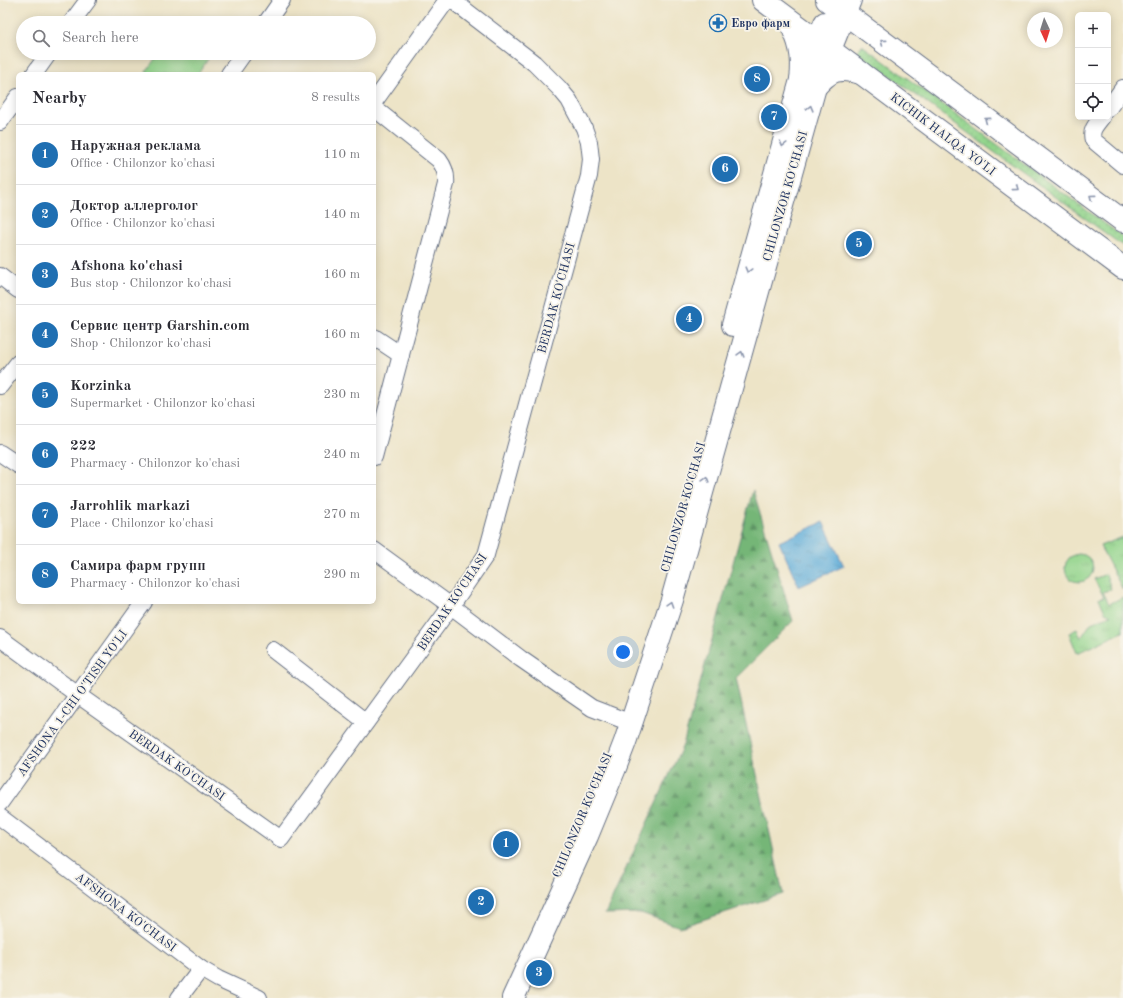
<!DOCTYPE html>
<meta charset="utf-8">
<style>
:root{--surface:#fff;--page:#f2f2f3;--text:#2b2b33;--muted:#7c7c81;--line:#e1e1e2;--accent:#1f6fb2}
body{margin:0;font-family:"Old Standard TT",serif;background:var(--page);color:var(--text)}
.controls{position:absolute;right:12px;top:12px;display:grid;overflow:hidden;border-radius:6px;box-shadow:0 2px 10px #0003}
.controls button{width:36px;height:36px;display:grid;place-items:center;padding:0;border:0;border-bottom:1px solid var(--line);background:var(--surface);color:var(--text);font:20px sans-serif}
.compass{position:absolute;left:1027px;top:12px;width:36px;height:36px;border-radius:50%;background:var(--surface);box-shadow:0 2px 10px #0003;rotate:176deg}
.you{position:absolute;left:623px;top:652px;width:14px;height:14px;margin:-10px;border:3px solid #fff;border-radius:50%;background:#1a73e8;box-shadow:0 0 0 6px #1a73e833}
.badge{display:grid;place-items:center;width:26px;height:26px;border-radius:50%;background:var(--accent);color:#fff;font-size:13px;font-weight:700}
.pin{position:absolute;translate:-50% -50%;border:2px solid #fff;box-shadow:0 1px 4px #0006}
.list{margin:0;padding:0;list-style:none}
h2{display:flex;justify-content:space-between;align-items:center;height:52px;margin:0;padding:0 16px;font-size:17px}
h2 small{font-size:13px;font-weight:400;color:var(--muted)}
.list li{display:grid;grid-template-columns:26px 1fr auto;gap:12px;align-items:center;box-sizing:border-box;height:60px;padding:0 16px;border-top:1px solid var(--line)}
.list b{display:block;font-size:15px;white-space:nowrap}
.list p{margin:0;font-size:13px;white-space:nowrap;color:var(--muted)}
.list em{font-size:13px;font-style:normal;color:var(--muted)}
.icon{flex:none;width:22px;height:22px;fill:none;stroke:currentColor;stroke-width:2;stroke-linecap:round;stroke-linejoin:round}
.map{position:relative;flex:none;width:1123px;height:998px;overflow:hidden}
.search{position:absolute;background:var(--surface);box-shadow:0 2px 10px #0003;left:16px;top:16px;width:360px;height:44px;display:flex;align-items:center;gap:10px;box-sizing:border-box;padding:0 14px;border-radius:22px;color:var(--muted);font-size:15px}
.panel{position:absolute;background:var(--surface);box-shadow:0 2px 10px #0003;left:16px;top:72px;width:360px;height:532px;border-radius:6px}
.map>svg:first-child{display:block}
.grass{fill:url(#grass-dots);stroke:#568274}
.forest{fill:url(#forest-firs);stroke:#48726a}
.park{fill:url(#park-tufts);stroke:#568274}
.pitch{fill:#92d48b;stroke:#568274}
.water{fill:url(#water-ripples);stroke:#3e6e9c}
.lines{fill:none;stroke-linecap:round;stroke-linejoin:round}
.minor-casing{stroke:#646e83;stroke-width:18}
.secondary-casing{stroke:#646e83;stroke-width:24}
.trunk-casing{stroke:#646e83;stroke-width:24}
.minor{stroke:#fff;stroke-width:16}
.secondary{stroke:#fff;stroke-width:22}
.trunk{stroke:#fff;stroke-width:22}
.oneway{stroke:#8d97ae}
.labels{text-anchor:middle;stroke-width:3.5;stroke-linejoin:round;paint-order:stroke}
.poi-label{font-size:12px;font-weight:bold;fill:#1b2f5e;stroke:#f7f3e8;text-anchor:start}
.street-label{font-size:12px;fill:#1b2f5e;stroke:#f7f3e8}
</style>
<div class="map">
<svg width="1123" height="998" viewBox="0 0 1123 998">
<defs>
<pattern id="grass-dots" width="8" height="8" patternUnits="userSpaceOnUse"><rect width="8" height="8" fill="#92d48b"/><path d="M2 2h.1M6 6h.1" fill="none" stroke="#7db67a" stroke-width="1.8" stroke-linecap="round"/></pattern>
<pattern id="forest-firs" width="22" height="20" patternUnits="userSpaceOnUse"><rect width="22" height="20" fill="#75b677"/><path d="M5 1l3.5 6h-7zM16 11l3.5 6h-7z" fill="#5f9465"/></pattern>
<pattern id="park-tufts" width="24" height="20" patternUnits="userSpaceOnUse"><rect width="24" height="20" fill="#92d48b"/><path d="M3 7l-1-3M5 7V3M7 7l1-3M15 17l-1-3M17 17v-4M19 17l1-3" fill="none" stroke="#7db67a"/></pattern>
<pattern id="water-ripples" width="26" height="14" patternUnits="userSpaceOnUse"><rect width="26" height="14" fill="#60add9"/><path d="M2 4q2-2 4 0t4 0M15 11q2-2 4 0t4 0" fill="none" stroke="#4e8db3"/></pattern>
</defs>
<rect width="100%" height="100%" fill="#f7f3e8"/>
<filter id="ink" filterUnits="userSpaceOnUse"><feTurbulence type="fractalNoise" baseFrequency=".025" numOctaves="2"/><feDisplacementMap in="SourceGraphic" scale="8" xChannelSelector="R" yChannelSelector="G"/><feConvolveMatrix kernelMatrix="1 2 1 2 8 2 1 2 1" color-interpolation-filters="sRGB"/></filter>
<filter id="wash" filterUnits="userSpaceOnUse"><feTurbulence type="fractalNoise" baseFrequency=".012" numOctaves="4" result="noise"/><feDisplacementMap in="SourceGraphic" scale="16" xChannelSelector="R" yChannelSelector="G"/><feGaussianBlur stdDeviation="0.9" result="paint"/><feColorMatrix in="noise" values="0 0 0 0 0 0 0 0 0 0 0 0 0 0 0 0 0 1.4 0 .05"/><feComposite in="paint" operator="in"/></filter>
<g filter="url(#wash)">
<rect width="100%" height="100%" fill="#ede4c7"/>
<!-- grass -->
<path class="grass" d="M 862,45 L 1123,237 L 1123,246 L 857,52 Z"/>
<!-- forest -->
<path class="forest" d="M 753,490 L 793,621 L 736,678 L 783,894 L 680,927 L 641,913 L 605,914 L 683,745 Z"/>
<!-- park -->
<g class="park">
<path d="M 1123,537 L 1123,590 L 1100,546 Z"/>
<circle cx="1079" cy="568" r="14"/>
<path d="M 1106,574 L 1111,589 L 1103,592 L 1109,604 L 1123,597 L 1123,632 L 1077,653 L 1069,633 L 1077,629 L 1081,638 L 1091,623 L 1111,615 L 1105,612 L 1099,598 L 1104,597 L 1094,579 Z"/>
</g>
<!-- pitch -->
<path class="pitch" d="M 159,53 L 212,53 L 198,74 L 148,74 L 146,72 Z"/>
<!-- water -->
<path class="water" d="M 823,522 L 844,566 L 799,587 L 779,542 Z"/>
</g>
<g filter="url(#ink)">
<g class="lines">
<defs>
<g id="minor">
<path d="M 71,23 L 88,0"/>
<path d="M 266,23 L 282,0"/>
<path d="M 34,74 L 49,53"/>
<path d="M 229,74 L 244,53"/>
<path d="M 374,102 L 447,0"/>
<path d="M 374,108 L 439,160 C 445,168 447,175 446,184 L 374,457"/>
<path d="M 1108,109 L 1123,88"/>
<path d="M 1102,117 C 1096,125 1090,130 1093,140 L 1123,165"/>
<path d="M 0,122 L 18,97"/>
<path d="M 0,276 L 18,290"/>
<path d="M 374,337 L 401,355"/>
<path d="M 0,386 L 18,363"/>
<path d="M 0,453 L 18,465"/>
<path d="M 374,550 L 451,606 L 521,659 L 592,708 L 631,723"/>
<path d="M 0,638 L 78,695 L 281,839 L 451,606 L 486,555 L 589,176 L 591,159 L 589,142 L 584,128 L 569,100 L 559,88 L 534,63 L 452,0"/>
<path d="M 273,650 L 366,722"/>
<path d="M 0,803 L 144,602"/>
<path d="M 0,817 L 201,969 L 218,979 L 259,998"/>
<path d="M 179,998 L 201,969"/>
</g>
<g id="secondary">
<path d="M 733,325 L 801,80 L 825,23"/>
<path d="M 513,998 L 551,915 L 587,836 L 615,768 L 625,742 L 672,600 L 815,87 L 850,0"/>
</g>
<g id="trunk">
<path d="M 763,0 L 1123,268"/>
<path d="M 827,0 L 1123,221"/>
<path d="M 789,20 C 800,41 804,56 801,80"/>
<path d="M 815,87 C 831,69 838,67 861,73"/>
</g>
</defs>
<!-- minor casing -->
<use href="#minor" class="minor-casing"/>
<!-- secondary casing -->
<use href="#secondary" class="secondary-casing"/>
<!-- trunk casing -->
<use href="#trunk" class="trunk-casing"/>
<!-- minor -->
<use href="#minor" class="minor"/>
<!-- secondary -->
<use href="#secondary" class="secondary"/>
<!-- trunk -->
<use href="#trunk" class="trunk"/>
</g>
<!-- one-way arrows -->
<defs><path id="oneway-chevron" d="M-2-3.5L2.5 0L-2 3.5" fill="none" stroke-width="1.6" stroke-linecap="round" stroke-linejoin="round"/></defs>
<g class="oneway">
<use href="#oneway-chevron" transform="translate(883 42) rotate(-143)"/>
<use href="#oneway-chevron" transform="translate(810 108) rotate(-75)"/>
<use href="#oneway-chevron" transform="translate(987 120) rotate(-143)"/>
<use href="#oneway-chevron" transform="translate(783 144) rotate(105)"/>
<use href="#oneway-chevron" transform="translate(1016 188) rotate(37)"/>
<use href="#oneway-chevron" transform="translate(1092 197) rotate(-143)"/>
<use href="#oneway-chevron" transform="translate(748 270) rotate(105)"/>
<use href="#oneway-chevron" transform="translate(741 354) rotate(-74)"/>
<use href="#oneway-chevron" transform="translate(706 479) rotate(-74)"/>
<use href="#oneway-chevron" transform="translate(670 604) rotate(-72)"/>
</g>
</g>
<!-- icons -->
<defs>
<symbol id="pharmacy-ring" viewBox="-11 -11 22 22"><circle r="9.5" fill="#f7f3e8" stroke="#1f6fb2" stroke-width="1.5"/><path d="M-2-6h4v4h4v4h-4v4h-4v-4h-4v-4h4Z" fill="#1f6fb2"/></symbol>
</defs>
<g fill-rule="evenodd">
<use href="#pharmacy-ring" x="708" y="13" width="20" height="20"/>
</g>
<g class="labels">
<!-- poi labels -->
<g class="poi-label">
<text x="731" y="27">Евро фарм</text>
</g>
<!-- street labels -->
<g class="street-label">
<text transform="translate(943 134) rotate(37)" y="4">KICHIK HALQA YO'LI</text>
<text transform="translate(785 196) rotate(-74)" y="4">CHILONZOR KO'CHASI</text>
<text transform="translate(556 298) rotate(-75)" y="4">BERDAK KO'CHASI</text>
<text transform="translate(683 507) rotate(-74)" y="4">CHILONZOR KO'CHASI</text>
<text transform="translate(452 602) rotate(-56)" y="4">BERDAK KO'CHASI</text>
<text transform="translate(72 703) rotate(-54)" y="4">AFSHONA 1-CHI O'TISH YO'LI</text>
<text transform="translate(177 765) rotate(35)" y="4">BERDAK KO'CHASI</text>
<text transform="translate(582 815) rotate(-67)" y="4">CHILONZOR KO'CHASI</text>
<text transform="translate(126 912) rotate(37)" y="4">AFSHONA KO'CHASI</text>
</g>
</g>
</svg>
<div class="controls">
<button>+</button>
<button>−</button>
<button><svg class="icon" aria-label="locate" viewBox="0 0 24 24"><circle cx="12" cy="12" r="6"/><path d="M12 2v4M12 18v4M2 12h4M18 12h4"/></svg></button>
</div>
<svg class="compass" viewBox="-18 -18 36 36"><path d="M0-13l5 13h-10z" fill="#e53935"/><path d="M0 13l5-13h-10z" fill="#7c7c81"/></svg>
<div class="you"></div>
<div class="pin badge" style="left:506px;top:844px">1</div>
<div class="pin badge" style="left:481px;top:902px">2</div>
<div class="pin badge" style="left:539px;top:973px">3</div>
<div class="pin badge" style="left:689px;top:319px">4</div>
<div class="pin badge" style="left:859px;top:244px">5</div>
<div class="pin badge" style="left:725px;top:169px">6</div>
<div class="pin badge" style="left:774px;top:117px">7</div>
<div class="pin badge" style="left:757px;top:79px">8</div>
<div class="search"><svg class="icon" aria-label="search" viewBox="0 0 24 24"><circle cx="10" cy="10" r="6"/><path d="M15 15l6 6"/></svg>Search here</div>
<section class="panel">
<h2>Nearby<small>8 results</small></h2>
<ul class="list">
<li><span class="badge">1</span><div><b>Наружная реклама</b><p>Office · Chilonzor ko'chasi</p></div><em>110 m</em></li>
<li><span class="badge">2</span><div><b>Доктор аллерголог</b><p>Office · Chilonzor ko'chasi</p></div><em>140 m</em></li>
<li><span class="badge">3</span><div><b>Afshona ko'chasi</b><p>Bus stop · Chilonzor ko'chasi</p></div><em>160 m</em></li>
<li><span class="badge">4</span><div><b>Сервис центр Garshin.com</b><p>Shop · Chilonzor ko'chasi</p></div><em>160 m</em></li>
<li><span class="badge">5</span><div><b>Korzinka</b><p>Supermarket · Chilonzor ko'chasi</p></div><em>230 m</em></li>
<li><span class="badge">6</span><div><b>222</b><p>Pharmacy · Chilonzor ko'chasi</p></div><em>240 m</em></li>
<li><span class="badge">7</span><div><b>Jarrohlik markazi</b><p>Place · Chilonzor ko'chasi</p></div><em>270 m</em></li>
<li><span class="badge">8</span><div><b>Самира фарм групп</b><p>Pharmacy · Chilonzor ko'chasi</p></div><em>290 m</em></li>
</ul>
</section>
</div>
